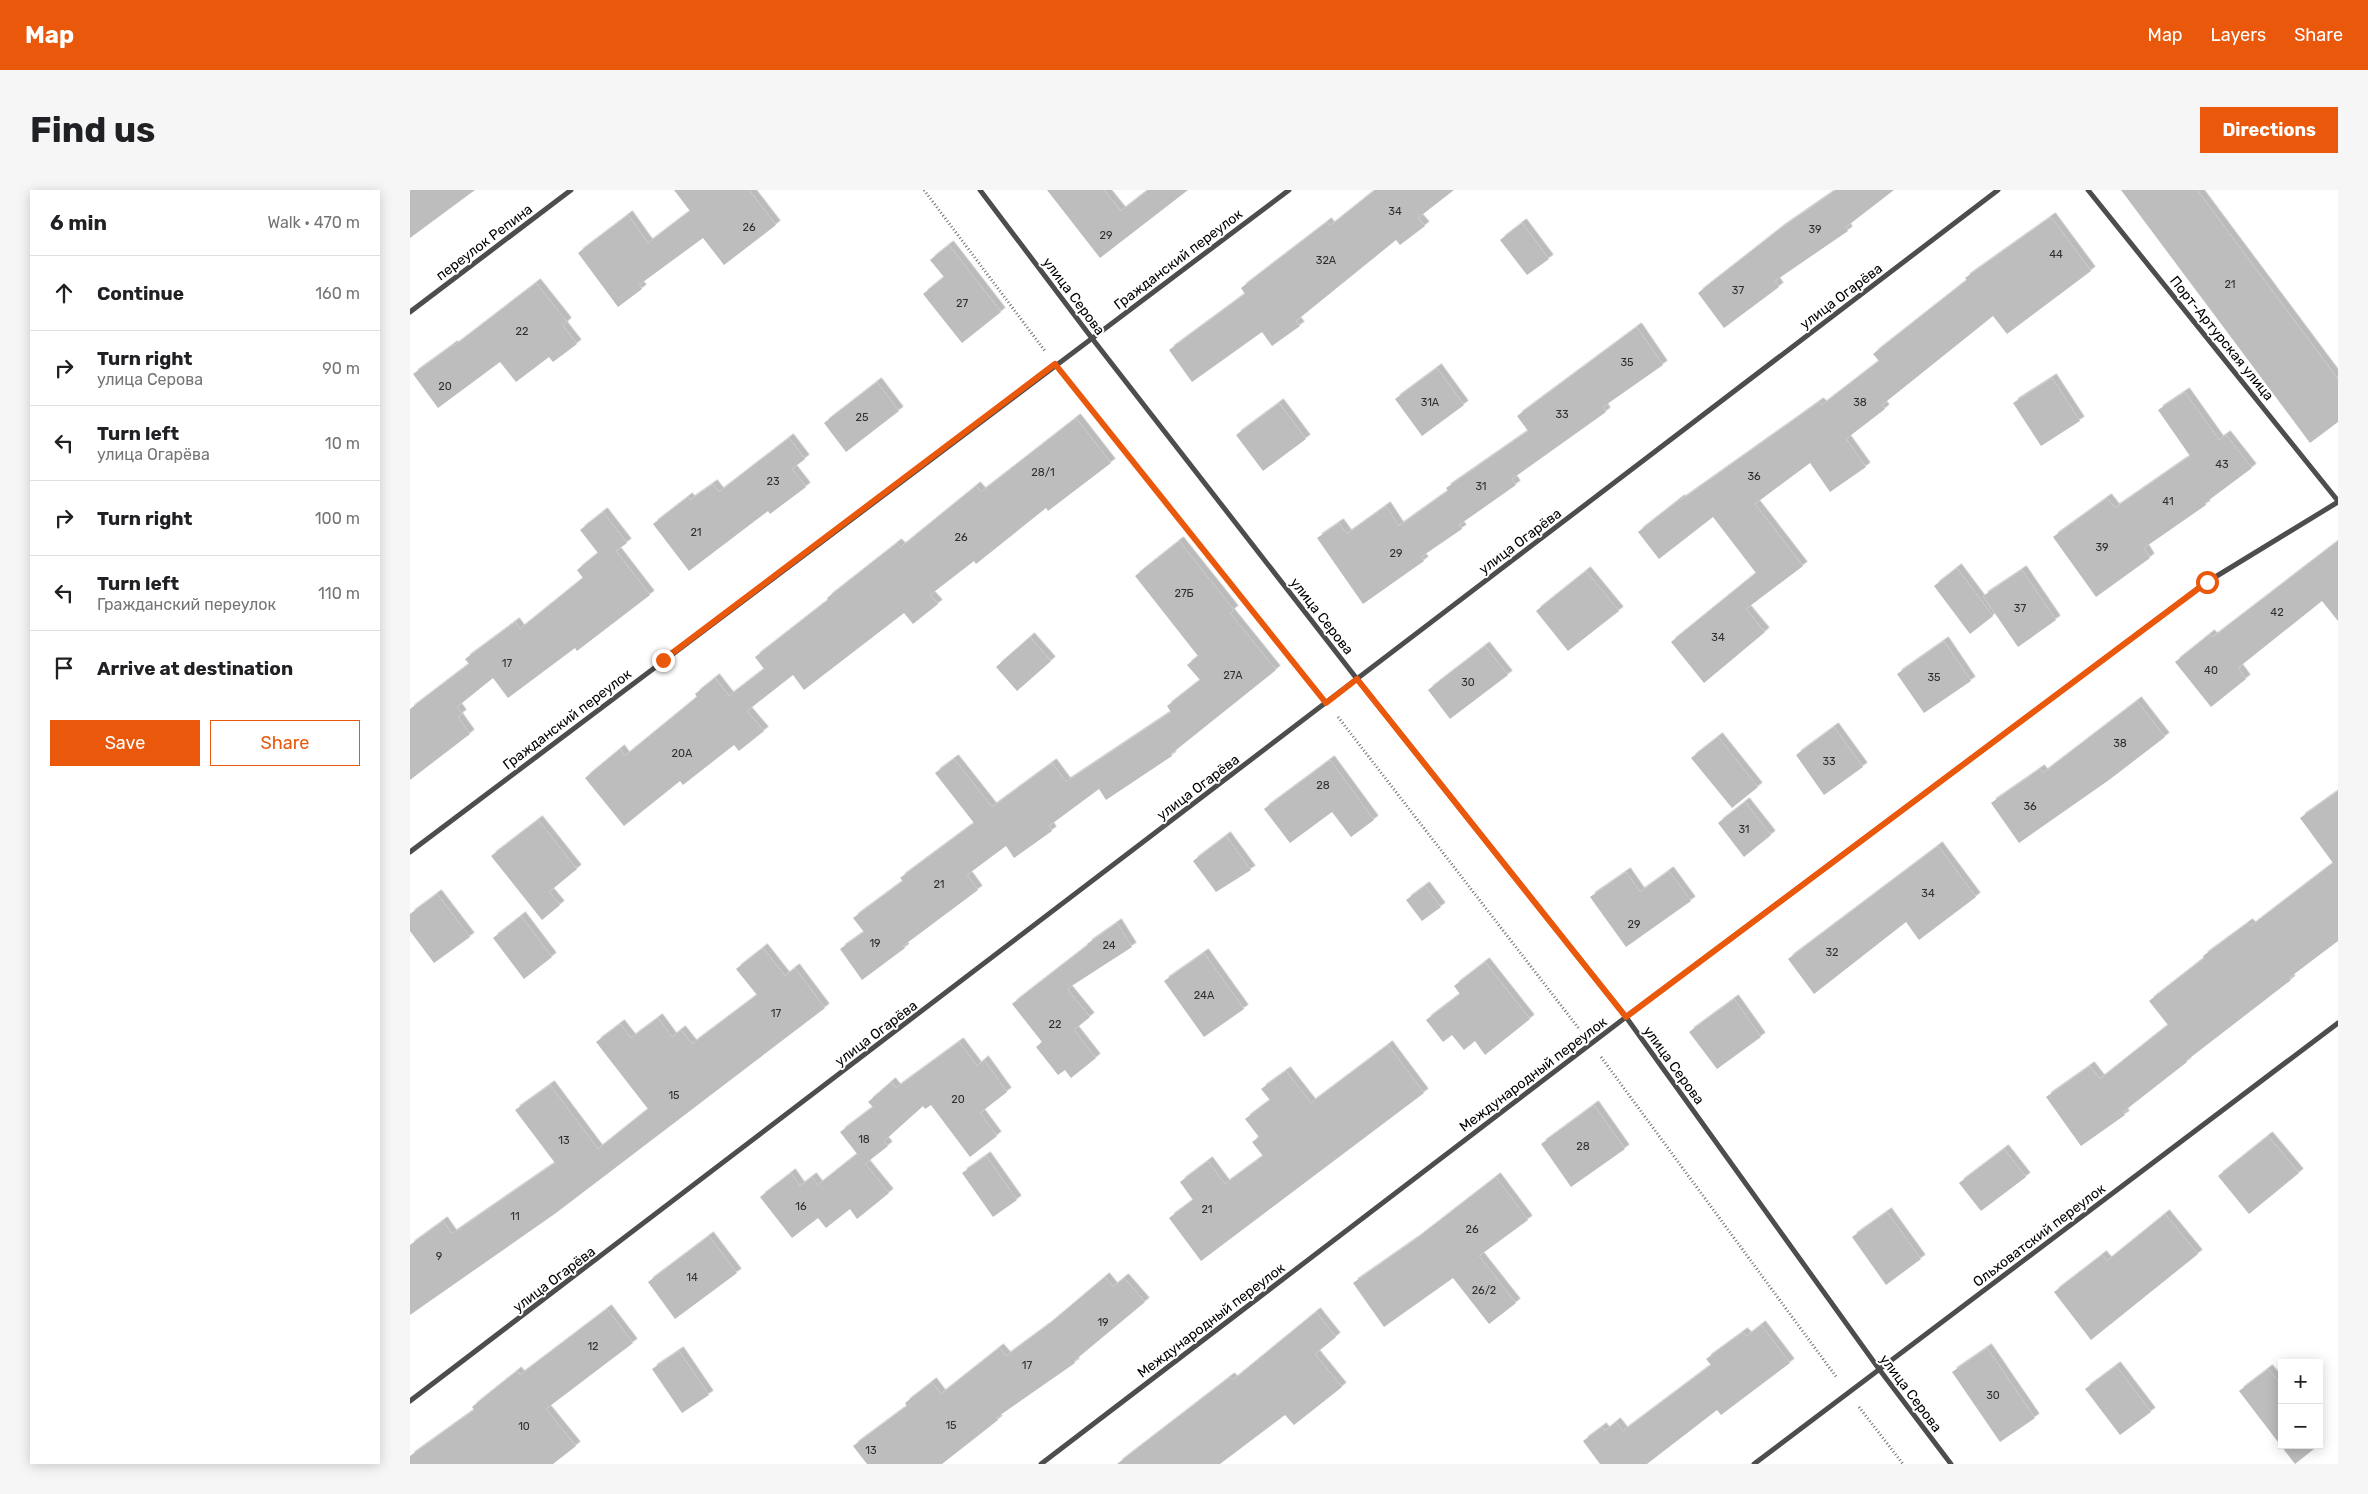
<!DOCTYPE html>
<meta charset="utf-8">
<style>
:root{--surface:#fff;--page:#f6f6f6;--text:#202124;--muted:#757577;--line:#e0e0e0;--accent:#ea580c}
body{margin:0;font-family:Rubik,sans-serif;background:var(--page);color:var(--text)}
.controls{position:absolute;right:15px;bottom:15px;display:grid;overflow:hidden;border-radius:0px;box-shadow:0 2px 12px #0003}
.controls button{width:45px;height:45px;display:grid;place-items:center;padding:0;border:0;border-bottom:1px solid var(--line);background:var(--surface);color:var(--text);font:25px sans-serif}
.stop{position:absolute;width:15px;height:15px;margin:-11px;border:4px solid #ea580c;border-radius:50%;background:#fff}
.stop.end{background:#ea580c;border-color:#fff;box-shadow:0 1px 5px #0008}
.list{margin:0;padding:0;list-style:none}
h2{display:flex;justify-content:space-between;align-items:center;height:65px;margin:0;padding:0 20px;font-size:21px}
h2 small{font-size:16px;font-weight:400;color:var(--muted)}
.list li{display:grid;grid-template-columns:32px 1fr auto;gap:15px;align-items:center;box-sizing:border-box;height:75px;padding:0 20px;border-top:1px solid var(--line)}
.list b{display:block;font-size:19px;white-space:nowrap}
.list p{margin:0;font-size:16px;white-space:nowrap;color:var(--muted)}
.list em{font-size:16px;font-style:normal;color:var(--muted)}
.actions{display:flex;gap:10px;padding:15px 20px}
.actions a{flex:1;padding:11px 0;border:1px solid var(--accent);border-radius:0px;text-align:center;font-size:18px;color:var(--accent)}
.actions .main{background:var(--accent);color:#fff}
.icon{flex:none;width:28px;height:28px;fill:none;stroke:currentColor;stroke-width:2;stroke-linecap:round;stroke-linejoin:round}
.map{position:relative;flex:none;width:1928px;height:1274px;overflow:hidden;border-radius:0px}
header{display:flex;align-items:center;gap:30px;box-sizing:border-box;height:70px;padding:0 25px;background:var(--accent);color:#fff}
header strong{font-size:24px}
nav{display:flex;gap:28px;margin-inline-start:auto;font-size:18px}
.intro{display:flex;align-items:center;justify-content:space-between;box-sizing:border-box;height:120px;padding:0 30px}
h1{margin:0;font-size:35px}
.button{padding:12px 22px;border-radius:0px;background:var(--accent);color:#fff;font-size:18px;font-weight:700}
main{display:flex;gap:30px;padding:0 30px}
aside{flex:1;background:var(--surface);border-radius:0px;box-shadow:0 2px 12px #0003}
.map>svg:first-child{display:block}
.building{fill:#bdbdbd;filter:url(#shadow)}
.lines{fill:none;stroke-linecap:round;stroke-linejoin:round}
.path{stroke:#6f6f6f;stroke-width:3;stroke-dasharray:1 2.5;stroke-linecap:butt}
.minor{stroke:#4d4d4d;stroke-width:5}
.route{stroke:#ea580c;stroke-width:6}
.labels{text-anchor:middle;stroke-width:4;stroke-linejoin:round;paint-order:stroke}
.number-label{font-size:11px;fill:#2f2f2f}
.street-label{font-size:14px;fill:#000;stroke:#fff}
</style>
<header>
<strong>Map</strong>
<nav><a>Map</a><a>Layers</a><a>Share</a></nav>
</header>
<div class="intro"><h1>Find us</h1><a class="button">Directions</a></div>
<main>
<aside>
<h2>6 min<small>Walk · 470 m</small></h2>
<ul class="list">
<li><svg class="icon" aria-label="ahead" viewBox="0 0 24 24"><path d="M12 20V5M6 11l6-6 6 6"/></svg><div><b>Continue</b></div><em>160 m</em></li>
<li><svg class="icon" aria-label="right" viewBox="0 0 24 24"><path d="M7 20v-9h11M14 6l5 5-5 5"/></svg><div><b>Turn right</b><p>улица Серова</p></div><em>90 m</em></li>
<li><svg class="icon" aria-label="left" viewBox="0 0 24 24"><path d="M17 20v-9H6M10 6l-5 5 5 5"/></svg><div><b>Turn left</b><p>улица Огарёва</p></div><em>10 m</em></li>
<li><svg class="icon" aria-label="right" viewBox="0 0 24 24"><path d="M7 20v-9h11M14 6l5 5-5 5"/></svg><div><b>Turn right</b></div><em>100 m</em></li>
<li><svg class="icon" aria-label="left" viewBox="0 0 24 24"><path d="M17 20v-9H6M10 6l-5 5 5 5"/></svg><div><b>Turn left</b><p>Гражданский переулок</p></div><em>110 m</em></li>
<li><svg class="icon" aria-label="arrive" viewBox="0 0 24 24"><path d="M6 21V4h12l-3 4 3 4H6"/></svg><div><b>Arrive at destination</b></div></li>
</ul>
<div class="actions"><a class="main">Save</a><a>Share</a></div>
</aside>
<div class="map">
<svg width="1928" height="1274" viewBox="0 0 1928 1274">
<defs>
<filter id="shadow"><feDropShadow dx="4.5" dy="-4.5" stdDeviation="0" flood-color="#0004"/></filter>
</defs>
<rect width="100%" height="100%" fill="#fff"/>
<!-- building -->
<g class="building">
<path d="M 0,0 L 65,0 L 0,48 Z"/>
<path d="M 264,0 L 339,0 L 366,35 L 314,75 L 293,48 L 229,95 L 232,99 L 208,117 L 168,63 L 218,25 L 238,53 L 280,21 Z"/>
<path d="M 637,0 L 694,0 L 711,21 L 738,0 L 778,0 L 690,68 Z"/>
<path d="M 965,0 L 1044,0 L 1008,28 L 1015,36 L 990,55 L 986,50 L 886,131 L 890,136 L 862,156 L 852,142 L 782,192 L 759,160 L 835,104 L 831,98 L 917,32 L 920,36 Z"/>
<path d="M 1426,0 L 1484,0 L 1436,37 L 1438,41 L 1365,91 L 1369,97 L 1314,138 L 1288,103 L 1371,38 Z"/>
<path d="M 1711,0 L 1787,0 L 1928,189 L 1928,232 L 1900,253 Z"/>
<path d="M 1641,27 L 1681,81 L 1597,144 L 1583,126 L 1472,215 L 1475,219 L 1436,249 L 1456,277 L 1420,302 L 1400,273 L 1345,314 L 1393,376 L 1336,419 L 1355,442 L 1294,493 L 1261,452 L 1346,383 L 1303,327 L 1249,369 L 1228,342 L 1270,309 L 1271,310 L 1409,212 L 1412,215 L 1469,171 L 1463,164 L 1557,90 L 1555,88 Z"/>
<path d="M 1112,33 L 1139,69 L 1117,85 L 1090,50 Z"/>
<path d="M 539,55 L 591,122 L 552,153 L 513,104 L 534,87 L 520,70 Z"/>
<path d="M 126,93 L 157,132 L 153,136 L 167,154 L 143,172 L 139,167 L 106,192 L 90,172 L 28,218 L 3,184 L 43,155 L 44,156 Z"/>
<path d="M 1227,137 L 1253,175 L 1193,217 L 1196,222 L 1102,289 L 1106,295 L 1049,335 L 1052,339 L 1011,367 L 1014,371 L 953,414 L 907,348 L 929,333 L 937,344 L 976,316 L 989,336 L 1038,301 L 1036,298 L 1118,241 L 1107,226 Z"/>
<path d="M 1027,178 L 1054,215 L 1012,246 L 985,209 Z"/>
<path d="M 1642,188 L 1670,231 L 1631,256 L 1603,213 Z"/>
<path d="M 467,192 L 489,221 L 436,262 L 414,233 Z"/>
<path d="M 1775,202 L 1809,250 L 1816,245 L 1842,278 L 1795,313 L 1796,315 L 1734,358 L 1740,368 L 1686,407 L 1643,347 L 1697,308 L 1705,318 L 1780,266 L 1748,220 Z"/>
<path d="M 869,213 L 896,249 L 853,281 L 826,245 Z"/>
<path d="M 666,228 L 701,273 L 638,321 L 636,318 L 566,374 L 564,371 L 520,405 L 528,414 L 503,434 L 494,423 L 394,500 L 383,485 L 337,521 L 354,541 L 329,561 L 324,555 L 273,595 L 270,591 L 214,636 L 175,588 L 210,559 L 215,566 L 287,507 L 285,504 L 305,488 L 319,506 L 354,479 L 345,467 L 418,410 L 417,408 L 487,353 L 491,357 L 566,296 L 571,302 Z"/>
<path d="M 379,248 L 395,269 L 382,279 L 396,297 L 360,324 L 358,321 L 279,381 L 243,334 L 278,307 L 280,310 L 303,294 L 309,302 Z"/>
<path d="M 193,322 L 217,353 L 206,361 L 240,405 L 167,461 L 165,458 L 98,508 L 83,488 L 47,517 L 52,524 L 48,527 L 60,544 L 0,590 L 0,519 L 59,474 L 55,469 L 105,432 L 110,439 L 173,388 L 167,380 L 188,363 L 170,340 Z"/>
<path d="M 769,351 L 824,420 L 820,423 L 866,480 L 761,564 L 762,566 L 696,610 L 689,599 L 639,636 L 642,641 L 604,668 L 596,656 L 557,685 L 568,700 L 493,756 L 495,758 L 452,790 L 430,759 L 454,742 L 443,728 L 493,691 L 490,688 L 564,633 L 525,583 L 544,569 L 582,617 L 642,573 L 656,592 L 761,522 L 757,516 L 790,490 L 777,475 L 788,466 L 725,386 Z"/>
<path d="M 1928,351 L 1928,431 L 1912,411 L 1828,478 L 1836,489 L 1801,517 L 1765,472 L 1800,444 L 1803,447 Z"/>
<path d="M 1547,378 L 1583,426 L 1560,444 L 1524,396 Z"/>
<path d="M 1612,380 L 1646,430 L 1608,457 L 1573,406 Z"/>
<path d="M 1176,381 L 1209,421 L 1158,461 L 1126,421 Z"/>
<path d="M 620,447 L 641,471 L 607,501 L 586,477 Z"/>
<path d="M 1534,451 L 1561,491 L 1514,523 L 1487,484 Z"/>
<path d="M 1075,456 L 1098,485 L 1040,529 L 1018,500 Z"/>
<path d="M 1727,511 L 1755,547 L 1699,590 L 1609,653 L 1581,613 L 1630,579 L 1633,583 Z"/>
<path d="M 1424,537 L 1453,577 L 1414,605 L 1386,565 Z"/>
<path d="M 1308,547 L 1348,597 L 1322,618 L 1281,568 Z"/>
<path d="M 920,570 L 964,630 L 941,647 L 922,622 L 880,653 L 854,619 Z"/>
<path d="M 1928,601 L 1928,751 L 1879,788 L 1881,790 L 1776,871 L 1777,872 L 1713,922 L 1715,925 L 1671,956 L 1636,907 L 1680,876 L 1690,889 L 1758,835 L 1739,811 L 1794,768 L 1793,766 L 1838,733 L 1841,736 L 1923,673 L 1890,628 Z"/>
<path d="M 1335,612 L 1361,645 L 1334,667 L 1308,633 Z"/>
<path d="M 128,630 L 167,679 L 139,702 L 150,715 L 132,730 L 81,666 Z"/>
<path d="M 816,646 L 841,680 L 806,702 L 783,671 Z"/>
<path d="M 1528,656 L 1566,707 L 1509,750 L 1496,732 L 1404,804 L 1378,769 Z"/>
<path d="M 1259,681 L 1281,711 L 1216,757 L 1180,707 L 1216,682 L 1230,702 Z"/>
<path d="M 1015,696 L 1031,717 L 1012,731 L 996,710 Z"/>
<path d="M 27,704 L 60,747 L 24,773 L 0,741 L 0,724 Z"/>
<path d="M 111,726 L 142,767 L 114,789 L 83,748 Z"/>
<path d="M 707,733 L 722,757 L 657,799 L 680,827 L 664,840 L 686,868 L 661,888 L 655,880 L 648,885 L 626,857 L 632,852 L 602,814 L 678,755 L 677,754 Z"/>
<path d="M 353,758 L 375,786 L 385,778 L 415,818 L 146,1023 L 0,1125 L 0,1055 L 33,1031 L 42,1044 L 145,973 L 105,920 L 140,895 L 188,959 L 238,919 L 186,852 L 210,834 L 221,848 L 248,828 L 262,847 L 271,840 L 282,854 L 347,805 L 326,779 Z"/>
<path d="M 794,763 L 834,819 L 794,847 L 754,791 Z"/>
<path d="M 1075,772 L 1120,829 L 1075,865 L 1065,851 L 1054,860 L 1042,845 L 1033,852 L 1016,830 L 1050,804 L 1044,796 Z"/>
<path d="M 1324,809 L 1351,847 L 1307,879 L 1279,842 Z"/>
<path d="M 549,852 L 567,876 L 574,870 L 597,902 L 570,923 L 587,946 L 560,967 L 521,915 L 515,919 L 513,916 L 474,951 L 478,956 L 455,974 L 430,942 L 463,917 L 458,912 L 481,892 L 486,898 Z"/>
<path d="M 978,855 L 1014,903 L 791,1071 L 759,1028 L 783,1010 L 770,992 L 798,971 L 815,994 L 853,966 L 842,952 L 849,947 L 835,929 L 860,910 L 851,899 L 876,881 L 901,913 Z"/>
<path d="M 1184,915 L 1215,959 L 1161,997 L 1131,954 Z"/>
<path d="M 1858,946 L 1889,983 L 1839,1024 L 1808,986 Z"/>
<path d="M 1594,959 L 1616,987 L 1571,1021 L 1549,993 Z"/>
<path d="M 447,964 L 479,1003 L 447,1029 L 440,1019 L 416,1038 L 408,1028 L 382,1048 L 350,1007 L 381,983 L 390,996 L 402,987 L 408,995 Z"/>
<path d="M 576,966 L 607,1010 L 583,1027 L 552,983 Z"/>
<path d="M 1086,987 L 1118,1030 L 1069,1066 L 1106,1113 L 1079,1134 L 1043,1088 L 974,1137 L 943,1093 L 1006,1049 Z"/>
<path d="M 1477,1022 L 1511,1069 L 1476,1095 L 1442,1047 Z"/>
<path d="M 1755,1024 L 1788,1064 L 1681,1150 L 1644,1102 L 1692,1065 L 1697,1071 Z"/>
<path d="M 299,1046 L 327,1083 L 265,1129 L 238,1092 Z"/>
<path d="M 695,1087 L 703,1097 L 714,1088 L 735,1112 L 664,1171 L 665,1173 L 586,1228 L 588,1230 L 532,1274 L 457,1274 L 443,1256 L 497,1216 L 495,1213 L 522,1192 L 531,1204 L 589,1158 L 596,1166 L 638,1135 Z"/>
<path d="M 197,1119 L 223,1153 L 136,1219 L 166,1256 L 143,1274 L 0,1274 L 0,1266 L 64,1220 L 62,1217 L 107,1181 L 110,1185 Z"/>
<path d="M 906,1122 L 926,1147 L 905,1164 L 932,1197 L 884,1235 L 875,1225 L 810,1274 L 707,1274 L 820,1187 L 823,1190 Z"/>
<path d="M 1351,1135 L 1380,1173 L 1311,1225 L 1307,1220 L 1237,1274 L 1190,1274 L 1173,1251 L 1192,1237 L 1195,1241 L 1206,1232 L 1213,1241 L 1301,1175 L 1296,1169 L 1333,1142 L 1337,1146 Z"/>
<path d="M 1577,1158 L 1625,1228 L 1590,1252 L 1542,1182 Z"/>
<path d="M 269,1161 L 299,1205 L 272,1223 L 242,1179 Z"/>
<path d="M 1706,1176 L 1741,1222 L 1710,1245 L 1675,1199 Z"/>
<path d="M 1858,1179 L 1872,1196 L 1872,1255 L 1909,1255 L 1885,1274 L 1829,1201 Z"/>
</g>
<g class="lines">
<!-- path -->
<g class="path">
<path d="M 514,0 L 635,161"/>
<path d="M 657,189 L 905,499"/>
<path d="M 928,527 L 1170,840"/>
<path d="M 1191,867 L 1427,1188"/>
<path d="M 1449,1217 L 1493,1274"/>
</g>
<!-- minor -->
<g class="minor">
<path d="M 570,0 L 681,147 L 947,489 L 1216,827 L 1469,1179 L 1541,1274"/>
<path d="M 1678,0 L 1928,311"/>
<path d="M 0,122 L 161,0"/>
<path d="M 0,662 L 879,0"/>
<path d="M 0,1211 L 1588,0"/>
<path d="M 631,1274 L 1216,827 L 1797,392 L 1928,312"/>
<path d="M 1344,1274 L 1928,833"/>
</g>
</g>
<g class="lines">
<!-- route -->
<path class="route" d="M 253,470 L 645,174 L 916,513 L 947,489 L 1216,827 L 1797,392"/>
</g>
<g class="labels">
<!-- number labels -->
<g class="number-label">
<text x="985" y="25">34</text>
<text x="339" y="41">26</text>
<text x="1405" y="43">39</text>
<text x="696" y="49">29</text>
<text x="1646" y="68">44</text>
<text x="916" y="74">32А</text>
<text x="1820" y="98">21</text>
<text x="1328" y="104">37</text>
<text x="552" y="117">27</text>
<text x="112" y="145">22</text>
<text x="1217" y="176">35</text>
<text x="35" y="200">20</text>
<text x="1020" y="216">31А</text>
<text x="1450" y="216">38</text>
<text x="1152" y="228">33</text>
<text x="452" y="231">25</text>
<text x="1812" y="278">43</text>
<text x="633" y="286">28/1</text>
<text x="1344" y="290">36</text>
<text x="363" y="295">23</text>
<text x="1071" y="300">31</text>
<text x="1758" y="315">41</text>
<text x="286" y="346">21</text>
<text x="551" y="351">26</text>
<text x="1692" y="361">39</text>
<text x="986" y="367">29</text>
<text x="774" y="407">27Б</text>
<text x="1610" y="422">37</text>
<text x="1867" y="426">42</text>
<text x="1308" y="451">34</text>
<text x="97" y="477">17</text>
<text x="1801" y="484">40</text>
<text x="823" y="489">27А</text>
<text x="1524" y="491">35</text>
<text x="1058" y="496">30</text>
<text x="1710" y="557">38</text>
<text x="272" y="567">20А</text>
<text x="1419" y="575">33</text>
<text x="913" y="599">28</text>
<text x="1620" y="620">36</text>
<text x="1334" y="643">31</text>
<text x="529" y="698">21</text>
<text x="1518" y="707">34</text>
<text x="1224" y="738">29</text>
<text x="465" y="757">19</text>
<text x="699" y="759">24</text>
<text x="1422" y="766">32</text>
<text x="794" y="809">24А</text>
<text x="366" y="827">17</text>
<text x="645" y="838">22</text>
<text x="264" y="909">15</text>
<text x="548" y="913">20</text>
<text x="454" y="953">18</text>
<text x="154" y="954">13</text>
<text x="1173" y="960">28</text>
<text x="391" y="1020">16</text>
<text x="797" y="1023">21</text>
<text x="105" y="1030">11</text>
<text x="1062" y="1043">26</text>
<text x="29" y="1070">9</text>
<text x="282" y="1091">14</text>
<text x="1074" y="1104">26/2</text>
<text x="693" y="1136">19</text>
<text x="183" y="1160">12</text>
<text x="617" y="1179">17</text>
<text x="1583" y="1209">30</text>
<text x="541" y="1239">15</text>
<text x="114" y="1240">10</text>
<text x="461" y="1264">13</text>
</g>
<!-- street labels -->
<g class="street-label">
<text transform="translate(74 52) rotate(-37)" y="5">переулок Репина</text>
<text transform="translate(768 69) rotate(-37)" y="5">Гражданский переулок</text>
<text transform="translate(664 106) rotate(53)" y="5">улица Серова</text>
<text transform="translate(1431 106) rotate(-37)" y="5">улица Огарёва</text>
<text transform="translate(1812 148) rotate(51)" y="5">Порт-Артурская улица</text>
<text transform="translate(1110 351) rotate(-37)" y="5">улица Огарёва</text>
<text transform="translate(912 426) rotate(52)" y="5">улица Серова</text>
<text transform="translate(157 529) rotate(-37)" y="5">Гражданский переулок</text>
<text transform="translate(788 597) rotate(-37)" y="5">улица Огарёва</text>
<text transform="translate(466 843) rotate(-37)" y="5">улица Огарёва</text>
<text transform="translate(1264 875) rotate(54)" y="5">улица Серова</text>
<text transform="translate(1123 884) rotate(-37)" y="5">Международный переулок</text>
<text transform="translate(1629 1045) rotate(-37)" y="5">Ольховатский переулок</text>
<text transform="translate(144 1089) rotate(-37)" y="5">улица Огарёва</text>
<text transform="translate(801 1130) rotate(-37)" y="5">Международный переулок</text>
<text transform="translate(1501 1203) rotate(53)" y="5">улица Серова</text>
</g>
</g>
</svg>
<div class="controls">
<button>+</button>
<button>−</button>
</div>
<div class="stop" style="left:1797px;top:392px"></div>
<div class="stop end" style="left:253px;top:470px"></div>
</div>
</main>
